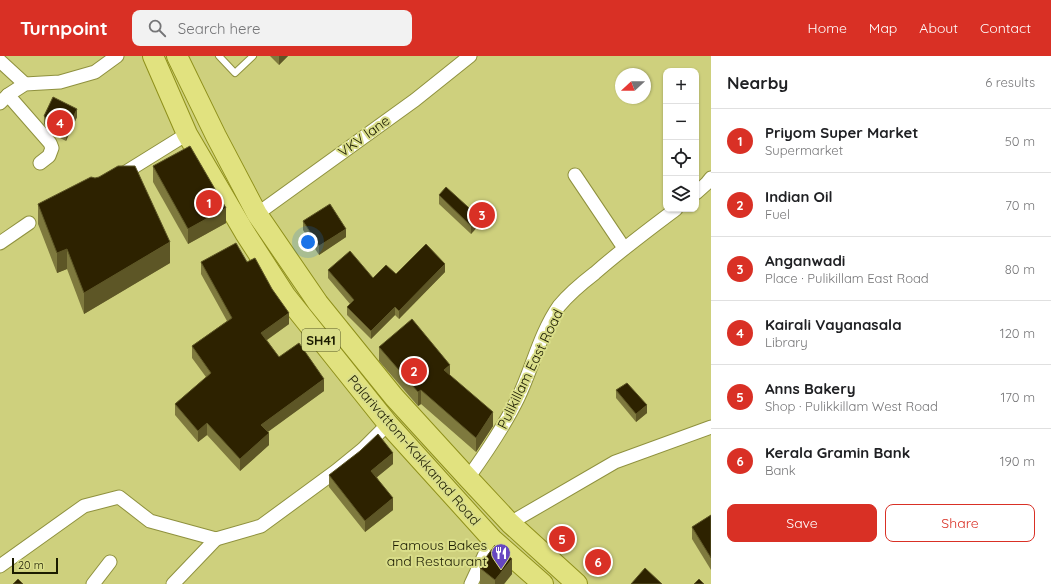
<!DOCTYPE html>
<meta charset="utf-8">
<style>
:root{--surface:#fff;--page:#f2f2f2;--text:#202124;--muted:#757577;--line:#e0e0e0;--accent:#d93025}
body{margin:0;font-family:Quicksand,sans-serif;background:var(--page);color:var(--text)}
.controls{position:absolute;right:12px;top:12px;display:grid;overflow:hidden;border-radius:8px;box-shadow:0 1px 3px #0004}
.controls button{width:36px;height:36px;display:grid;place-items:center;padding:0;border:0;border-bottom:1px solid var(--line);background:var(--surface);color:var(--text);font:20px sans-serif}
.compass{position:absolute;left:615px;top:12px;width:36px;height:36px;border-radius:50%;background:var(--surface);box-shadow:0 1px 3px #0004;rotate:249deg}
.scale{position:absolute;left:12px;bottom:10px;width:46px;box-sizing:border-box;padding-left:4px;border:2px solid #1b1b00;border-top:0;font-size:11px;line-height:14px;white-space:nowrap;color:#1b1b00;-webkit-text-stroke:3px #dade8a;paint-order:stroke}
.you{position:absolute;left:308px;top:186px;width:14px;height:14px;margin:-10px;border:3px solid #fff;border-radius:50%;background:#1a73e8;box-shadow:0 0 0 6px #1a73e833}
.badge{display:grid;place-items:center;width:26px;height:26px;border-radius:50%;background:var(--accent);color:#fff;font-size:13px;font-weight:700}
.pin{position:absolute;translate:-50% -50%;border:2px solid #fff;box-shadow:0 1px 4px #0006}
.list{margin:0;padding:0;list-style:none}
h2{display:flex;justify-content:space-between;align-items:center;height:52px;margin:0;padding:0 16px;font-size:17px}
h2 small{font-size:13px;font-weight:400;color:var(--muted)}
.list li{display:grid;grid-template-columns:26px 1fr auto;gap:12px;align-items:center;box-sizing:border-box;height:64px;padding:0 16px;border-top:1px solid var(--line)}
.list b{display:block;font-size:15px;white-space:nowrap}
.list p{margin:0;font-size:13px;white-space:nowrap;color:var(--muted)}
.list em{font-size:13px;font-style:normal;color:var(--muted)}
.actions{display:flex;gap:8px;padding:12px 16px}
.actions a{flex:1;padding:9px 0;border:1px solid var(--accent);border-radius:8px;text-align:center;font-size:14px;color:var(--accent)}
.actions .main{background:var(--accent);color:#fff}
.icon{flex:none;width:22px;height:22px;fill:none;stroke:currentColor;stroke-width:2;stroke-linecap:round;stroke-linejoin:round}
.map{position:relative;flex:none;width:711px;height:528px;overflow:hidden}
header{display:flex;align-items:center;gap:24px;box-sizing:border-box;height:56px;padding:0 20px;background:var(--accent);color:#fff}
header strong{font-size:19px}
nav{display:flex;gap:22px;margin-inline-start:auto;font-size:14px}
.search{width:280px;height:36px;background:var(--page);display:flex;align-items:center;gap:10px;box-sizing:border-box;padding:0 14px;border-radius:8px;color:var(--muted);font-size:15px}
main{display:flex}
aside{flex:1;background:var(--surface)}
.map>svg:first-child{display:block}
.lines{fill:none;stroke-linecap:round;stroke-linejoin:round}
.service-casing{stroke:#8f913e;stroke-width:8}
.minor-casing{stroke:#8f913e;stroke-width:15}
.primary-casing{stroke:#8f901b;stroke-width:22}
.service{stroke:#fff;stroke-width:6}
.minor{stroke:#fff;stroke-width:13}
.primary{stroke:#e1e27f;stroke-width:20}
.wall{fill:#7e793e}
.shaded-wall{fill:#5d5626}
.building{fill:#2d2200;stroke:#5d5626}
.labels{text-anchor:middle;stroke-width:4;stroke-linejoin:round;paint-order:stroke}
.shield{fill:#dade8a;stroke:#545629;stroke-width:1}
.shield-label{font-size:13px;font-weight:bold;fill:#1b1b00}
.street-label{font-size:14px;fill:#1b1b00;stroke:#dade8a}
.poi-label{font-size:14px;fill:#1b1b00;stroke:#dade8a;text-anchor:end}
</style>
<header>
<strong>Turnpoint</strong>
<div class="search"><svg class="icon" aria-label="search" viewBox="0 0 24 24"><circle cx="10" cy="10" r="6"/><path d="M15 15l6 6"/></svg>Search here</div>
<nav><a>Home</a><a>Map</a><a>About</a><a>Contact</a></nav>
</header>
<main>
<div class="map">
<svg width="711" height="528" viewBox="0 0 711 528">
<rect width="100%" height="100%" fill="#ced07d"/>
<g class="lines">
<defs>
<path id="service" d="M 219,0 L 235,17 L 253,0"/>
<g id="minor">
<path d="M 0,5 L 25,28"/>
<path d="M 8,39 L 50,87 L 52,92 L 49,100 L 40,107"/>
<path d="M 0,47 L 8,39 L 25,28 L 60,26 L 95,16 L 117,0"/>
<path d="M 121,119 L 187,78"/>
<path d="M 575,119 L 624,192"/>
<path d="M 696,137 L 707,127 L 711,122"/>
<path d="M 257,158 L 415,44 L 470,0"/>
<path d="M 0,187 L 29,167"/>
<path d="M 468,422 C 486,397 504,371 518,342 C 532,313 540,277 559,250 C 569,238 582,227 595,217 C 621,194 648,174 676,153"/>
<path d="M 510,467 L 615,406 L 711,371"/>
<path d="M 0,510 L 84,450 L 119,441 L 150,465 L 216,483 L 261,470 L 336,415 L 363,393 L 388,368"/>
<path d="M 93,528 L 110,506"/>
<path d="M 173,528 L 216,483"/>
<path d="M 471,528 L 492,483"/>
</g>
<g id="primary">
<path d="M 153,0 L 187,78 L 245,177 L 285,239 L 388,368 L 492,483 L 543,528"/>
<path d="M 177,0 L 216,80 L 257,158 L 318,247 L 394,341 L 468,422 L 510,467 L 577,528"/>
</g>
</defs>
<!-- service casing -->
<use href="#service" class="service-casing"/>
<!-- minor casing -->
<use href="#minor" class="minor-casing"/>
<!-- primary casing -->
<use href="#primary" class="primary-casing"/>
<!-- service -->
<use href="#service" class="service"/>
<!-- minor -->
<use href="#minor" class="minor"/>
<!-- primary -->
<use href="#primary" class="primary"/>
</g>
<!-- wall -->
<g class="wall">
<path d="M 270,0 L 288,0 L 279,9 Z"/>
<path d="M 44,60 L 77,61 L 66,85 L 54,79 L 44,68 Z"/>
<path d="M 153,110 L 226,167 L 188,188 L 153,126 Z"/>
<path d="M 439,139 L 479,169 L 471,178 L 439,148 Z"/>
<path d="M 38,148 L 170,207 L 84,258 L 67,213 L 57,217 L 38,168 Z"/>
<path d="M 303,165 L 346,181 L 319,199 L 303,174 Z"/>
<path d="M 201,206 L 247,206 L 289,268 L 267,284 L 279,301 L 324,335 L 267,376 L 269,389 L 240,415 L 207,379 L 198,386 L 175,359 L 175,348 L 206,321 L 192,302 L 192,290 L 227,265 L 201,218 Z"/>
<path d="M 328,214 L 373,222 L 396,218 L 445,216 L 399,263 L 395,259 L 371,283 L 347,259 L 347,251 L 350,248 L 328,222 Z"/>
<path d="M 379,291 L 450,319 L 493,370 L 476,396 L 421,348 L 418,350 L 379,305 Z"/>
<path d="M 616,334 L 647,357 L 636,366 L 616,342 Z"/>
<path d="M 393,408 L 377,421 L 393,454 L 365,476 L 329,431 L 329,419 Z"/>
<path d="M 711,459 L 711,514 L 692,483 L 692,471 Z"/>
<path d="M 480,512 L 512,518 L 504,528 L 480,528 Z"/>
</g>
<!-- shaded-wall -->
<g class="shaded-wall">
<path d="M 279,0 L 288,0 L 279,9 Z"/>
<path d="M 77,53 L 77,61 L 66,85 L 66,77 Z"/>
<path d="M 226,152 L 226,167 L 188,188 L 188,173 Z"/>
<path d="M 479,161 L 479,169 L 471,178 L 471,170 Z"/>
<path d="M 346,173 L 346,181 L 319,199 L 319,190 Z"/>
<path d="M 170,186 L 170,207 L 84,258 L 84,237 Z"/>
<path d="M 67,193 L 67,213 L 57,217 L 57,197 Z"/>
<path d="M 445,208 L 445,216 L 399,263 L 399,255 Z"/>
<path d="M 395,251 L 395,259 L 371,283 L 371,275 Z"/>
<path d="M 289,257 L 289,268 L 261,288 L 261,277 Z"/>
<path d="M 450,309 L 450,323 L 444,314 Z"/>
<path d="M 324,323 L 324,335 L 261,381 L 261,369 Z"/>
<path d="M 421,334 L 421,348 L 418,350 L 418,336 Z"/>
<path d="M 647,349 L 647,357 L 636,366 L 636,358 Z"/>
<path d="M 493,356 L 493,370 L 476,396 L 476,382 Z"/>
<path d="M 207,367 L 207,379 L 198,386 L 198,375 Z"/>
<path d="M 269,377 L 269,389 L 240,415 L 240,403 Z"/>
<path d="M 393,397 L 393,408 L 371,426 L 371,415 Z"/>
<path d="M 393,442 L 393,454 L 365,476 L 365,465 Z"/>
<path d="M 512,503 L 512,518 L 504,528 L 495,528 L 495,524 Z"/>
</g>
<!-- building -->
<g class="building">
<path d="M 53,41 L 77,53 L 66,77 L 54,71 L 44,60 Z"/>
<path d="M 190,90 L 226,152 L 188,173 L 153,110 Z"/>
<path d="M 118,110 L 135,110 L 170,186 L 84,237 L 67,193 L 57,197 L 38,148 L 91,121 L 95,122 L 99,121 Z"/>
<path d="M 446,131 L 479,161 L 471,170 L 439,139 Z"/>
<path d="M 330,148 L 346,173 L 319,190 L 303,165 Z"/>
<path d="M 236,187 L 247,206 L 255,202 L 272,233 L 289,257 L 261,277 L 279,301 L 299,287 L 324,323 L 261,369 L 269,377 L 240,403 L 207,367 L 198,375 L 175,348 L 211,317 L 192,290 L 232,262 L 201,206 Z"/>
<path d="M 426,188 L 445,208 L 399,255 L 395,251 L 371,275 L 347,251 L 354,244 L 328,214 L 350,195 L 373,222 L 386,209 L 396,218 Z"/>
<path d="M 412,263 L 450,309 L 444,314 L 493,356 L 476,382 L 421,334 L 418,336 L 379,291 Z"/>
<path d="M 627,327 L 647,349 L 636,358 L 616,334 Z"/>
<path d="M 378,378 L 393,397 L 371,415 L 393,442 L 365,465 L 329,419 L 360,395 Z"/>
<path d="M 711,459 L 711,502 L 692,471 Z"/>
<path d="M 495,489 L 512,503 L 495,524 L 480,512 L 484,504 Z"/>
<path d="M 645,512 L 662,528 L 631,528 Z"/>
<path d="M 18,523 L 23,528 L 13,528 Z"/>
<path d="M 699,523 L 704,528 L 694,528 Z"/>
</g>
<!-- icons -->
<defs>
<symbol id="restaurant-pin" viewBox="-11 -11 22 30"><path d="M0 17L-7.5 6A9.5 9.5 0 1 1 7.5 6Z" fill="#6647c0" stroke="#dade8a"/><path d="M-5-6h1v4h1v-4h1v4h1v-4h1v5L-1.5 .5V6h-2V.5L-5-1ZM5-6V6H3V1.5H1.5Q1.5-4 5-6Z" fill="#fff"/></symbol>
</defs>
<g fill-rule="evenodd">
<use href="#restaurant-pin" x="490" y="486" width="22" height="30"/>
</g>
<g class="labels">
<!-- shield labels -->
<rect class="shield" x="302" y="273" width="38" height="22" rx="3"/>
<g class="shield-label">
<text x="321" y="289">SH41</text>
</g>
<!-- street labels -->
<g class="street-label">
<text transform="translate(364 80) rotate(-36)" y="5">VKV lane</text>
<text transform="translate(530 313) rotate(-64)" y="5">Pulikillam East Road</text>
<text transform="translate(414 394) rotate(49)" y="5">Palarivattom-Kakkanad Road</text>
</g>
<!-- poi labels -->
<g class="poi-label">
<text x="487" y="494">Famous Bakes<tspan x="487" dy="16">and Restaurant</tspan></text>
</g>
</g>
</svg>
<div class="controls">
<button>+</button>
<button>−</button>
<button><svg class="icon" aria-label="locate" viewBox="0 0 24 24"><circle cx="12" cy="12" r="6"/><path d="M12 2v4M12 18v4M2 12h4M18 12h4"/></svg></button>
<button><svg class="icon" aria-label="layers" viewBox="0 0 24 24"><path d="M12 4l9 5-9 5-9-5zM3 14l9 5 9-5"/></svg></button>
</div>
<svg class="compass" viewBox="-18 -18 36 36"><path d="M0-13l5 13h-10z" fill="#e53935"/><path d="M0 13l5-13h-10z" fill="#757577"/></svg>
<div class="scale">20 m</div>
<div class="you"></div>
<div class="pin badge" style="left:209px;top:147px">1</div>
<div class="pin badge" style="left:414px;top:315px">2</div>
<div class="pin badge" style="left:482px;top:159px">3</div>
<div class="pin badge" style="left:60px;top:67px">4</div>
<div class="pin badge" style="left:562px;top:483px">5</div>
<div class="pin badge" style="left:598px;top:506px">6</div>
</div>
<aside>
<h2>Nearby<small>6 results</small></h2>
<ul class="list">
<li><span class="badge">1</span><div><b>Priyom Super Market</b><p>Supermarket</p></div><em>50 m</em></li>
<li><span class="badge">2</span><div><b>Indian Oil</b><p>Fuel</p></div><em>70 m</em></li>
<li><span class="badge">3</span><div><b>Anganwadi</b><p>Place · Pulikillam East Road</p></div><em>80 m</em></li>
<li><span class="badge">4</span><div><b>Kairali Vayanasala</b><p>Library</p></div><em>120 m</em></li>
<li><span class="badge">5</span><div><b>Anns Bakery</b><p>Shop · Pulikkillam West Road</p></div><em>170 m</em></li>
<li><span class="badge">6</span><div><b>Kerala Gramin Bank</b><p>Bank</p></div><em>190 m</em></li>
</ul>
<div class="actions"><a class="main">Save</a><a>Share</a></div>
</aside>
</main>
